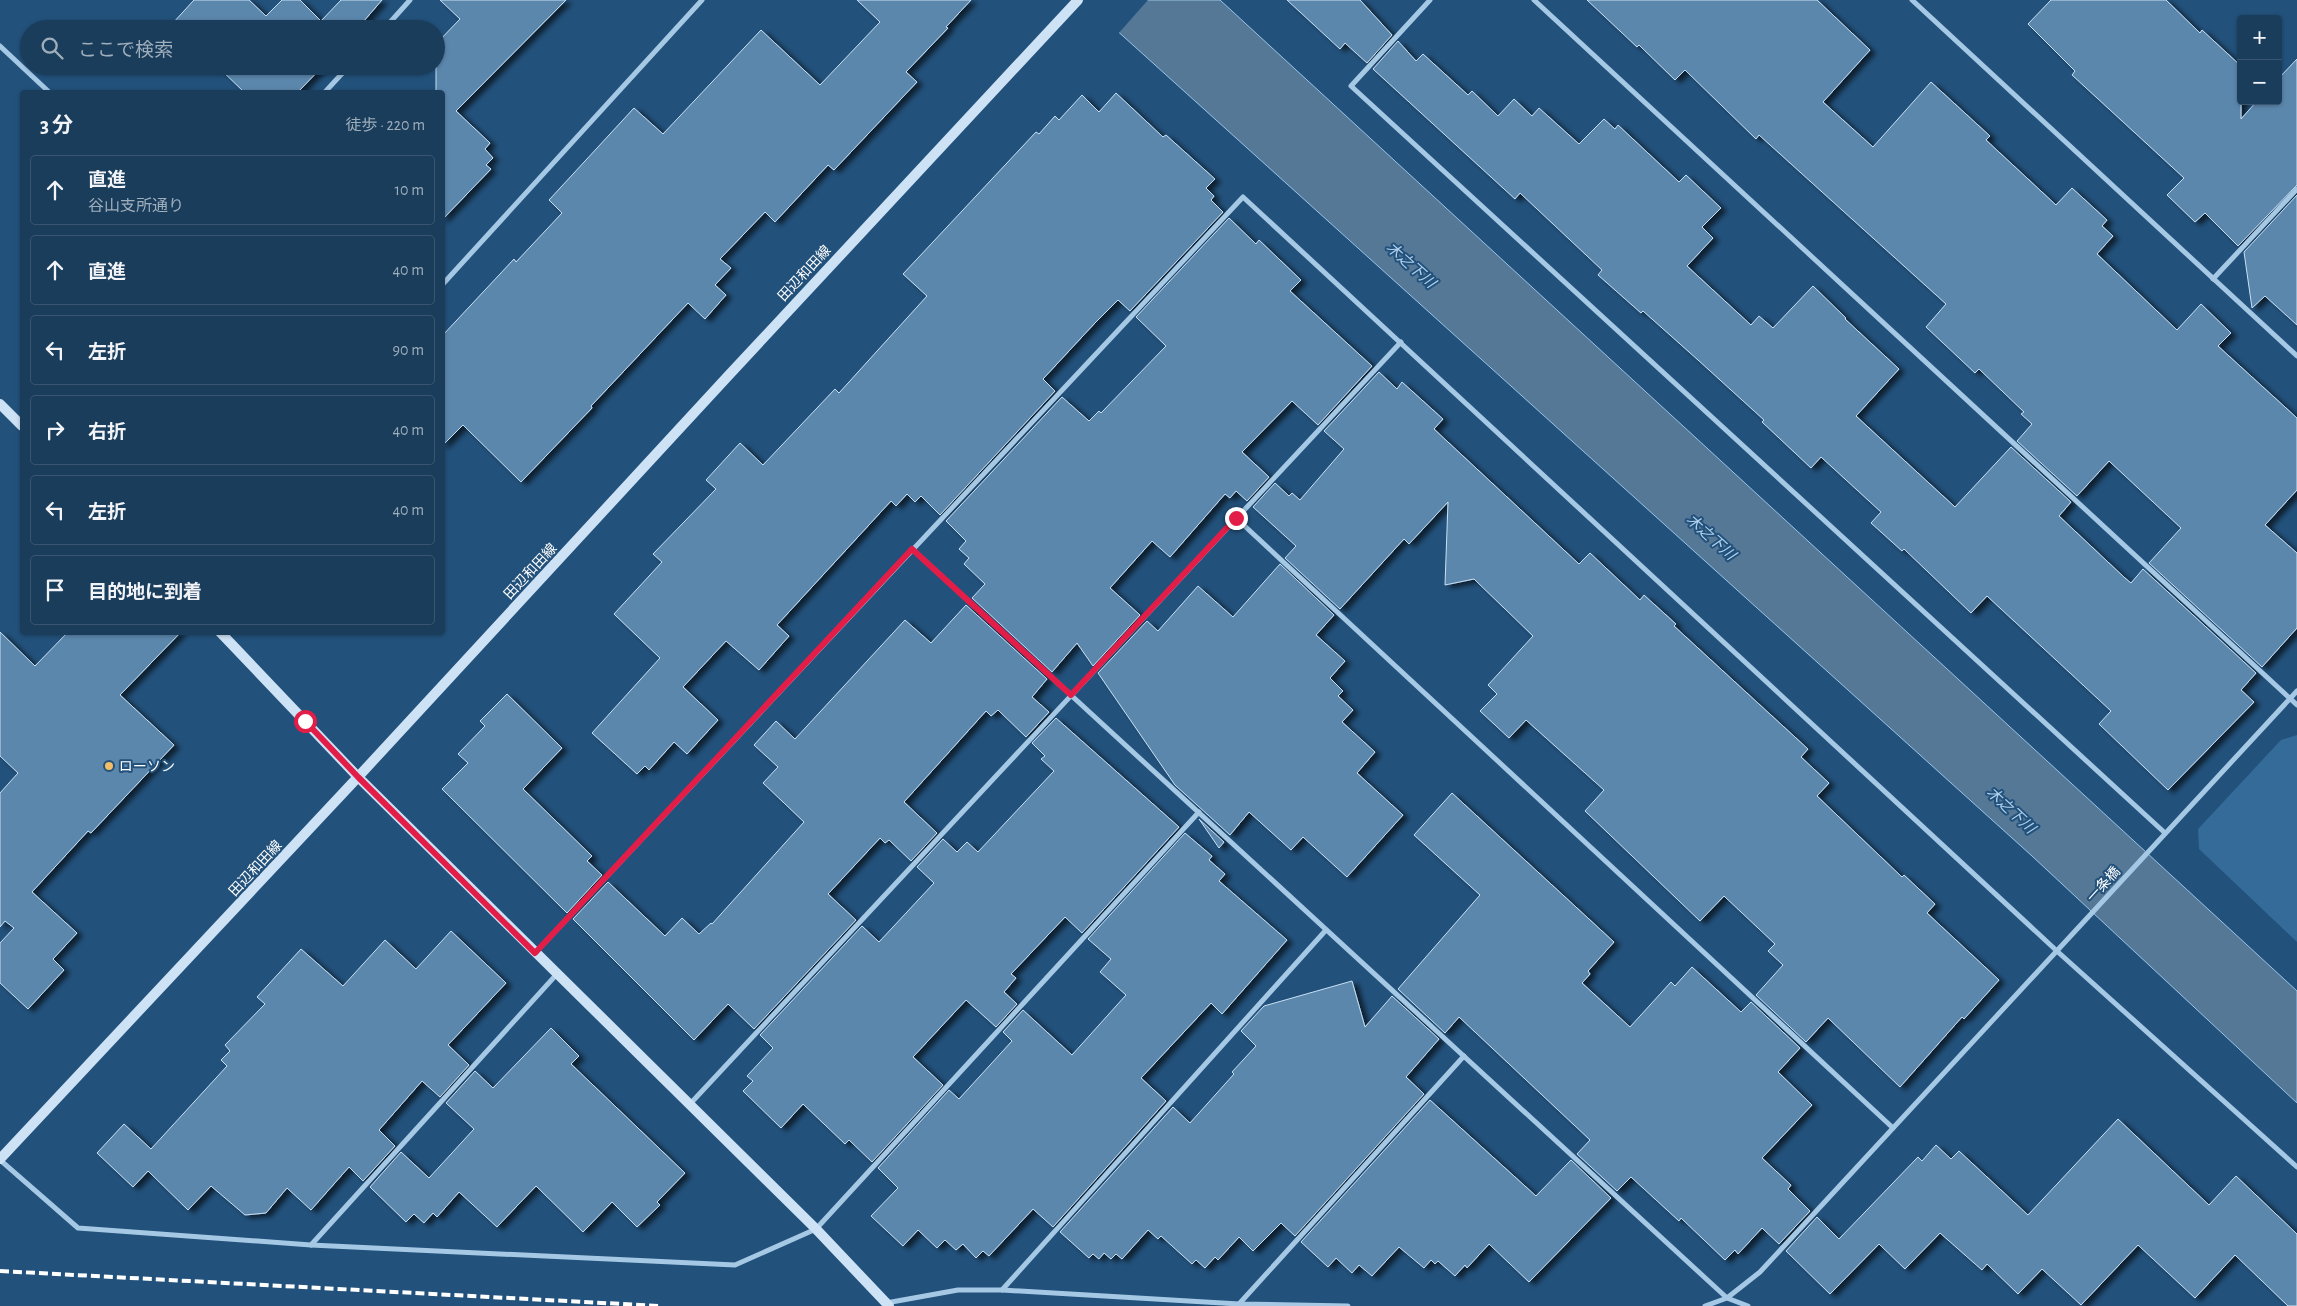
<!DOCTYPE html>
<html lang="ja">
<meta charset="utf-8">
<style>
:root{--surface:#1a3d5c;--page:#274865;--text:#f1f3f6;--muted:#9faebb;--line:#385672}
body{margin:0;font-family:"Alegreya Sans","Noto Sans JP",sans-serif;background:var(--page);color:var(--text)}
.controls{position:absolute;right:15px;top:15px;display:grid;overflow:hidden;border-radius:5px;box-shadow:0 1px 4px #0004}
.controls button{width:45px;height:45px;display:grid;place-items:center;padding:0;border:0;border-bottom:1px solid var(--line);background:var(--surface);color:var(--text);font:25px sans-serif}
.stop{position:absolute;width:15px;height:15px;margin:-11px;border:4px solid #e11d48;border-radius:50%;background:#fff}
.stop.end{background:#e11d48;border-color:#fff;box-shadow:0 1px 5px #0008}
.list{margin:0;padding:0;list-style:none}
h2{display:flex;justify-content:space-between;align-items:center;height:65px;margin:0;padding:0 20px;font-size:21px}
h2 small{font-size:16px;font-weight:400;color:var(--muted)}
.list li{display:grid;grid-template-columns:32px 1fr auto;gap:15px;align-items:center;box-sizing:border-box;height:70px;margin:0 10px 10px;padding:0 10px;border:1px solid var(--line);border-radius:5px}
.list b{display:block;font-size:19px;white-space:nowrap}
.list p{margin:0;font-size:16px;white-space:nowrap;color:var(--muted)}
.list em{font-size:16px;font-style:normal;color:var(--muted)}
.icon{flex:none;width:28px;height:28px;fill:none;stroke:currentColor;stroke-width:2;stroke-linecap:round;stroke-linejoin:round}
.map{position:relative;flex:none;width:2297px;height:1306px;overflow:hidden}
.search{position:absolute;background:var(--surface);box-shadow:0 1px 4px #0004;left:20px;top:20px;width:425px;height:55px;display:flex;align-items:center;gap:12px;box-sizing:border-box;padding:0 18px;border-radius:28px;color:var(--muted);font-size:19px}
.panel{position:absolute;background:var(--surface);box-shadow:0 1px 4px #0004;left:20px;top:90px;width:425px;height:545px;border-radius:5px}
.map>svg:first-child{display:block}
.green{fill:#356b99}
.water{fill:#567897;stroke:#99c4e6}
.pier{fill:#22517b}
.building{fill:#5b87ad;stroke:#c8e0f4;filter:url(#shadow)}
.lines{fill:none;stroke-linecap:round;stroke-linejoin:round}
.street{stroke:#a5c8e5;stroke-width:5}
.secondary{stroke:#cee2f5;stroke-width:10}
.rail{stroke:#fff;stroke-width:4;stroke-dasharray:9 4;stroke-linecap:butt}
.route{stroke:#e11d48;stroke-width:6}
.poi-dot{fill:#f1bd67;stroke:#22517b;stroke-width:2}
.labels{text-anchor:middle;stroke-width:4;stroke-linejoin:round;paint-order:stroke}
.street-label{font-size:14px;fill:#fff;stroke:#22517b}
.poi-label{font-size:14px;fill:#fff;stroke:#22517b;text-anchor:start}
.water-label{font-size:15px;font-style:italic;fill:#b0d1ed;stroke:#22517b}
</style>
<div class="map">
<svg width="2297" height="1306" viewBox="0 0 2297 1306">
<defs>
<filter id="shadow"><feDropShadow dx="5.5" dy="3" stdDeviation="2.5" flood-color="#0009"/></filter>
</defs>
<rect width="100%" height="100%" fill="#22517b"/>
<!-- green -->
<path class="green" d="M 2297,735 L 2297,942 L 2199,849 L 2198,829 L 2281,740 Z"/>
<!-- water -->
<path class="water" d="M 1083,0 L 1220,0 L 2297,991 L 2297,1103 L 2032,856 Z"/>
<!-- pier -->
<path class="pier" d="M 1081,0 L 1148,0 L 1118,34 Z"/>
<!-- building -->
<g class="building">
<path d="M 194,0 L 249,0 L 266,16 L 282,0 L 300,0 L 321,21 L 341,0 L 382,0 L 357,29 L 177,29 L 172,24 Z"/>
<path d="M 440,0 L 566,0 L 456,111 L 490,143 L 485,149 L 493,158 L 486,165 L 491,169 L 442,220 L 442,92 L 436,92 L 436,44 L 460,19 Z"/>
<path d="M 857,0 L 971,0 L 946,27 L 948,28 L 906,72 L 917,82 L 834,170 L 828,165 L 775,222 L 765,212 L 720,259 L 731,268 L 715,285 L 726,295 L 705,319 L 688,303 L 591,406 L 592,408 L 521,482 L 463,425 L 442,446 L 442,336 L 514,259 L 516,262 L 562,213 L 549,200 L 634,108 L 663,134 L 761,30 L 820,85 L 880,22 Z"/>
<path d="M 1287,0 L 1360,0 L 1392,35 L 1367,63 L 1345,43 L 1340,49 Z"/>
<path d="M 1587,0 L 1817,0 L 1870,50 L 1823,102 L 1873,147 L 1931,82 L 1990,136 L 1986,140 L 2056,205 L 2072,188 L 2107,220 L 2102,226 L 2113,236 L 2097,254 L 2177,330 L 2201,304 L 2231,333 L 2218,346 L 2297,418 L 2297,490 L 2265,525 L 2297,553 L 2297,628 L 2262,667 L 2149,563 L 2181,528 L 2109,461 L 2077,496 L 2017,441 L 2032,424 L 2021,414 L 2024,412 L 1979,369 L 1975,373 L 1926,327 L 1946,304 L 1759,135 L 1756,139 L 1685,70 L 1675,80 L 1639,45 L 1637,47 Z"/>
<path d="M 2051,0 L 2166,0 L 2200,33 L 2202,30 L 2241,66 L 2241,119 L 2257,101 L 2278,101 L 2278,79 L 2297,59 L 2297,185 L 2238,246 L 2205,213 L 2195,222 L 2167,195 L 2184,178 L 2072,75 L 2075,71 L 2028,24 Z"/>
<path d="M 1398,41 L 1416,61 L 1423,54 L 1468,95 L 1472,91 L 1498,116 L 1514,99 L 1532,116 L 1539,108 L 1579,144 L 1604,119 L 1615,129 L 1618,125 L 1679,182 L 1686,175 L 1721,208 L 1702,227 L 1713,238 L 1687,266 L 1751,325 L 1759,316 L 1773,328 L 1813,286 L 1846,318 L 1845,319 L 1899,369 L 1856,416 L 1955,507 L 2011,447 L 2071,502 L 2059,516 L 2125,578 L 2131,583 L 2143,569 L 2256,673 L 2241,690 L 2254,702 L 2168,790 L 2099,724 L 2111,711 L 1987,596 L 1971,613 L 1904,549 L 1902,551 L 1871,523 L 1881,512 L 1821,457 L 1811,468 L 1762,422 L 1764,420 L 1698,360 L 1643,311 L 1641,313 L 1598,275 L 1602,270 L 1520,193 L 1515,199 L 1373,69 Z"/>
<path d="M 217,66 L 323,66 L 298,92 L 244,92 Z"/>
<path d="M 1116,93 L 1163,137 L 1166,135 L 1215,179 L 1206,188 L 1214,196 L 1211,200 L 1223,212 L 1130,311 L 1118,300 L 1094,324 L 1043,379 L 1055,391 L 940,515 L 921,496 L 915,502 L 907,494 L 896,506 L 891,501 L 777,625 L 789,636 L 759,670 L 726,641 L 683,687 L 718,720 L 687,754 L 674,742 L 649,770 L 645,766 L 637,774 L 592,733 L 660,658 L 614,614 L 662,562 L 653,554 L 716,489 L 706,480 L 740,443 L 763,465 L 835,389 L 839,393 L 927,296 L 903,274 L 1036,132 L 1039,134 L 1055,116 L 1059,120 L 1082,95 L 1099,112 Z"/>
<path d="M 2297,195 L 2297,325 L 2265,296 L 2252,308 L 2244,252 Z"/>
<path d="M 1229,218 L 1256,244 L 1259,240 L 1301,280 L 1290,291 L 1372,366 L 1318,425 L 1292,401 L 1242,452 L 1269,477 L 1247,501 L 1236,491 L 1230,498 L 1225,494 L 1170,557 L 1152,541 L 1110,588 L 1140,615 L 1093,666 L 1077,643 L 1052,672 L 972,598 L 985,584 L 964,564 L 969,558 L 959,549 L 966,541 L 946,521 L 1062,397 L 1089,421 L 1099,411 L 1101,413 L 1166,346 L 1136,317 Z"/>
<path d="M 1379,372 L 1397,389 L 1402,382 L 1443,419 L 1434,429 L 1579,564 L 1590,553 L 1640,600 L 1644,595 L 1676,624 L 1674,626 L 1808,749 L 1801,757 L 1829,783 L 1817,796 L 1902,877 L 1904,875 L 1935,904 L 1927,913 L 1999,980 L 1964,1019 L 1962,1017 L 1900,1087 L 1828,1018 L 1806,1042 L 1756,995 L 1783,965 L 1768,951 L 1775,944 L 1724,896 L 1700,921 L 1585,811 L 1604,790 L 1526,720 L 1509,738 L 1480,711 L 1497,694 L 1488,685 L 1533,636 L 1474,579 L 1445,585 L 1448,502 L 1409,544 L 1404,539 L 1340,609 L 1285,558 L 1296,546 L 1253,507 L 1275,483 L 1289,496 L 1292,493 L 1300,500 L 1344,449 L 1324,431 Z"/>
<path d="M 1280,564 L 1334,615 L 1316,635 L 1345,661 L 1330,678 L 1343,691 L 1338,696 L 1353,710 L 1342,722 L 1375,752 L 1357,773 L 1403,815 L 1347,877 L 1303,837 L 1291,850 L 1249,812 L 1230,835 L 1175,785 L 1098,673 L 1147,621 L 1158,631 L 1198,586 L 1233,617 Z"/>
<path d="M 966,605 L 1047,679 L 1032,697 L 1049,712 L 1026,737 L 998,710 L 991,716 L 986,711 L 904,802 L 937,833 L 911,861 L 889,840 L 885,843 L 880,838 L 828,894 L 856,920 L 754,1029 L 728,1004 L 694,1040 L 573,919 L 608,882 L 665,936 L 682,918 L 699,934 L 711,923 L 712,924 L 804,822 L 763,783 L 778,767 L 754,745 L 776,721 L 795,739 L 905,620 L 931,643 Z"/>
<path d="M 0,632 L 35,666 L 68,632 L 181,632 L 120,695 L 174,745 L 91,833 L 88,831 L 32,892 L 77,933 L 53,959 L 64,970 L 28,1009 L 0,983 L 0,943 L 14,928 L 5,921 L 0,927 L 0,793 L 18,773 L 0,756 Z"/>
<path d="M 507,694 L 562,748 L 523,789 L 592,856 L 587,861 L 602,875 L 567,913 L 442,789 L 468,763 L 458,754 L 485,726 L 480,721 Z"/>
<path d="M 1056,718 L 1179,827 L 1082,933 L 1065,917 L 1011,974 L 1016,978 L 1004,992 L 1017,1004 L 996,1027 L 966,1000 L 913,1057 L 943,1085 L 872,1162 L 849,1140 L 845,1144 L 803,1104 L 781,1128 L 743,1091 L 753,1081 L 747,1076 L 773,1048 L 760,1035 L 862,926 L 879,942 L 934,883 L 917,867 L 943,839 L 957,852 L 967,842 L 978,852 L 1054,771 L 1041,759 L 1045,756 L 1032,743 Z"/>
<path d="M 1452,793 L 1614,942 L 1588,971 L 1590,974 L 1582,983 L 1630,1027 L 1671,982 L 1675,986 L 1692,967 L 1741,1012 L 1751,1002 L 1800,1048 L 1778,1072 L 1812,1105 L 1762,1158 L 1791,1185 L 1788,1189 L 1810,1211 L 1779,1244 L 1762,1228 L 1738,1254 L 1735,1250 L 1725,1260 L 1681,1218 L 1679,1221 L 1631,1177 L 1617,1191 L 1577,1154 L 1590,1140 L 1459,1017 L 1445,1033 L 1398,989 L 1480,895 L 1414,835 Z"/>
<path d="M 1199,819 L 1224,842 L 1219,848 Z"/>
<path d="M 1185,833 L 1212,856 L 1209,860 L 1225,874 L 1219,881 L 1287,940 L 1222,1014 L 1211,1003 L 1141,1078 L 1166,1101 L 1053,1227 L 1033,1209 L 989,1256 L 983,1251 L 976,1258 L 963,1244 L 956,1250 L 945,1240 L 937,1248 L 918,1230 L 903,1246 L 871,1216 L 898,1188 L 878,1168 L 949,1090 L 959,1099 L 1012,1041 L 1003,1032 L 1023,1010 L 1072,1055 L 1126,995 L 1100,972 L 1111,959 L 1088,939 Z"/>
<path d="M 451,931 L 506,983 L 448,1045 L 469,1065 L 440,1097 L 422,1081 L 379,1130 L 395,1146 L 363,1181 L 349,1167 L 311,1210 L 287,1188 L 266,1213 L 245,1215 L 211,1186 L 188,1210 L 148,1171 L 133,1187 L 97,1153 L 124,1124 L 151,1149 L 227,1066 L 221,1060 L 230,1051 L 225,1045 L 265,1004 L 257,997 L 301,949 L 343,986 L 385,940 L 416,969 Z"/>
<path d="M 1352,981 L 1365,1027 L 1392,996 L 1439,1039 L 1406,1077 L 1424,1094 L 1295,1236 L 1281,1223 L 1253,1251 L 1239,1237 L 1218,1260 L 1215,1257 L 1205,1268 L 1196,1260 L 1192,1264 L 1161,1236 L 1158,1239 L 1148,1230 L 1122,1259 L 1116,1254 L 1111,1259 L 1104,1253 L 1099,1259 L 1093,1254 L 1089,1258 L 1060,1232 L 1173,1107 L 1190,1123 L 1234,1074 L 1232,1072 L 1256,1046 L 1241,1031 L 1264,1006 Z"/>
<path d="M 551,1028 L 579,1056 L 571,1064 L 685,1173 L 657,1202 L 660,1205 L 637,1227 L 612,1202 L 583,1232 L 536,1186 L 497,1227 L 459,1192 L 437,1217 L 433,1213 L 424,1223 L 414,1214 L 406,1222 L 370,1187 L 401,1152 L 429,1178 L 474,1129 L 446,1103 L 475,1071 L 493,1088 Z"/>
<path d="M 1430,1100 L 1536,1196 L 1571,1160 L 1611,1198 L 1529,1282 L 1489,1244 L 1467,1268 L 1465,1265 L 1455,1276 L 1438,1261 L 1435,1264 L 1431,1260 L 1424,1268 L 1399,1247 L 1372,1276 L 1359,1265 L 1352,1273 L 1336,1258 L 1328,1267 L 1301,1242 Z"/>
<path d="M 2118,1119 L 2209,1205 L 2236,1176 L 2297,1234 L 2297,1306 L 2288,1306 L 2235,1255 L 2195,1298 L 2138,1245 L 2081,1305 L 2042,1269 L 2018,1294 L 1987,1264 L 1982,1270 L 1940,1233 L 1905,1269 L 1879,1244 L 1830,1294 L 1786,1251 L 1817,1217 L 1839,1239 L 1918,1157 L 1922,1161 L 1936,1145 L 1951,1159 L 1959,1151 L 2028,1215 Z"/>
</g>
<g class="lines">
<!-- street -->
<g class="street">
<path d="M 1430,0 L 1351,86 L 2165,833"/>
<path d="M 1534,0 L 2297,705"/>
<path d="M 1912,0 L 2297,356"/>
<path d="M 384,29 L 410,0"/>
<path d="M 0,46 L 49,92"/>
<path d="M 325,92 L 349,66"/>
<path d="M 2213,279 L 2297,189"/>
<path d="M 442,285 L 702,0"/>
<path d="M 1236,518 L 1893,1128"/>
<path d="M 912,549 L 1727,1298 L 1748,1306"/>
<path d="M 536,952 L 1243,197 L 2058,952 L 2297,1167"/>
<path d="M 690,1104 L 1401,342"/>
<path d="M 0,1160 L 78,1228 L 311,1245 L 735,1265 L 816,1229 L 1199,812"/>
<path d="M 311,1245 L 556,975"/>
<path d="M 1002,1290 L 1326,930"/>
<path d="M 886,1303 L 958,1290 L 1002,1290 L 1239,1304 L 1348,1306"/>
<path d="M 1239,1304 L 1464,1056"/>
<path d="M 1705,1306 L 1727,1298 L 1760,1272 L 2297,691"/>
</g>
<!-- secondary -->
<g class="secondary">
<path d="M 0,404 L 22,426"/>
<path d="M 220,632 L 358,777 L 816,1229 L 889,1306"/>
<path d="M 0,1159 L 358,777 L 728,376 L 1078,0"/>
</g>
<!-- rail -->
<path class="rail" d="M 0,1271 L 660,1306"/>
</g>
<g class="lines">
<!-- route -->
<path class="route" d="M 305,721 L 358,777 L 535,953 L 912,549 L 1071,695 L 1236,518"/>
</g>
<!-- markers -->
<circle class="poi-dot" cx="109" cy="766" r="5"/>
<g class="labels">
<!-- street labels -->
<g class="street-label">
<text transform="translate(804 273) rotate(-47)" y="5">田辺和田線</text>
<text transform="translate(530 571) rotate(-47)" y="5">田辺和田線</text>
<text transform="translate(255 868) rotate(-47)" y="5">田辺和田線</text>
<text transform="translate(2103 884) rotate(-48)" y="5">一条橋</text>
</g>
<!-- poi labels -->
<g class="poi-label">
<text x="119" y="771">ローソン</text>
</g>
<!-- water labels -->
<g class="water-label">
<text transform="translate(1411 265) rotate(42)" y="5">木之下川</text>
<text transform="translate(1711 537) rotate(42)" y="5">木之下川</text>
<text transform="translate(2011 810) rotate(43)" y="5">木之下川</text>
</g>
</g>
</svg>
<div class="controls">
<button>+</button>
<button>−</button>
</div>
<div class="stop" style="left:305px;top:721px"></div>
<div class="stop end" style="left:1236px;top:518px"></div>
<div class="search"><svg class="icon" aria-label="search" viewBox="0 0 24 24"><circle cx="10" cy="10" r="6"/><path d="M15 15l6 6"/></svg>ここで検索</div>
<section class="panel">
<h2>3 分<small>徒歩 · 220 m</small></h2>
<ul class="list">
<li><svg class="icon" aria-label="ahead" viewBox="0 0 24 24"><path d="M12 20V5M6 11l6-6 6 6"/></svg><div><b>直進</b><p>谷山支所通り</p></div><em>10 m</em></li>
<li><svg class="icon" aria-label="ahead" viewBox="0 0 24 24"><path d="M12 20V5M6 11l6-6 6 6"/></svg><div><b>直進</b></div><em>40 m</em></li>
<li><svg class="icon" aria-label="left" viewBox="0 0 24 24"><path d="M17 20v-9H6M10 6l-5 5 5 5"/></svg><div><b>左折</b></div><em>90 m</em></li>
<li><svg class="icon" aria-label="right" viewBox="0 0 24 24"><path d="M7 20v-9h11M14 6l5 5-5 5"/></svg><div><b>右折</b></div><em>40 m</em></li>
<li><svg class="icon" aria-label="left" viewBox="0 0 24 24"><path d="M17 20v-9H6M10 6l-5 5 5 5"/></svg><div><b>左折</b></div><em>40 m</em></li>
<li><svg class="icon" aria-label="arrive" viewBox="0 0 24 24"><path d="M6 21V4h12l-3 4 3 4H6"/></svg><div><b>目的地に到着</b></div></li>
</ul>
</section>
</div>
